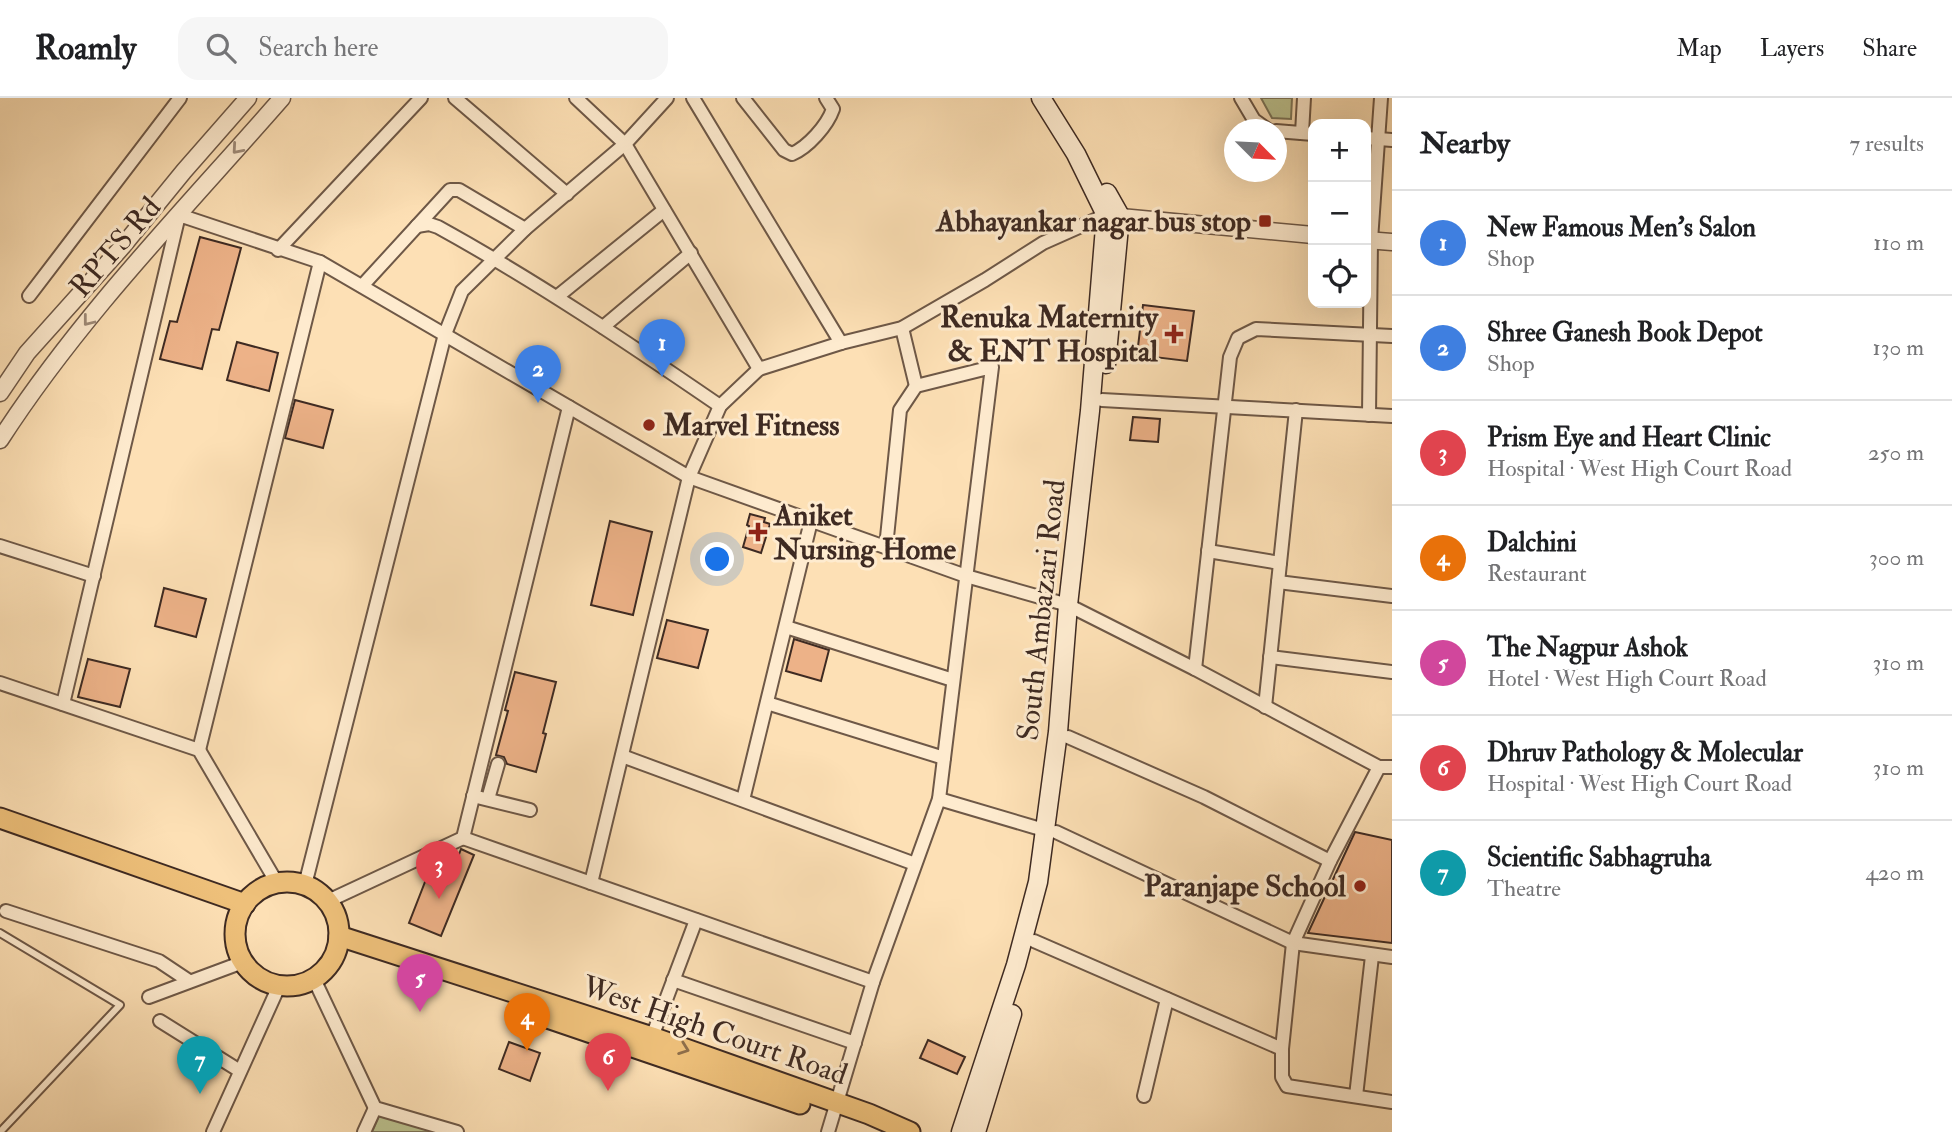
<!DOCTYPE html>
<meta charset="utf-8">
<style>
:root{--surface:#fff;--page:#f6f6f6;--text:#202124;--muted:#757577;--line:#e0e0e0;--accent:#0f766e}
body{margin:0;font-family:"IM FELL Double Pica",serif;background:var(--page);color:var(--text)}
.controls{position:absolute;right:21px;top:21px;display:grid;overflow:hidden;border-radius:14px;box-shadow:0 7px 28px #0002}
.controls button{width:63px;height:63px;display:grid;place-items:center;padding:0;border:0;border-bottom:2px solid var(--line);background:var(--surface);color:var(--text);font:35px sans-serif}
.compass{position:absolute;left:1224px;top:21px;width:63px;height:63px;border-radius:50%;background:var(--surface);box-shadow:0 7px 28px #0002;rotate:114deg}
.you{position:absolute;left:718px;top:462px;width:24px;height:24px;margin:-18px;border:5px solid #fff;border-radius:50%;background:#1a73e8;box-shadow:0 0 0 10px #1a73e833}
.badge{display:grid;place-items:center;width:46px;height:46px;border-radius:50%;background:var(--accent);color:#fff;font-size:23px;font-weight:700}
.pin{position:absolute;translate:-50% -58px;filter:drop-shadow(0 2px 4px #0008)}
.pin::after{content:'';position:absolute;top:37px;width:24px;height:21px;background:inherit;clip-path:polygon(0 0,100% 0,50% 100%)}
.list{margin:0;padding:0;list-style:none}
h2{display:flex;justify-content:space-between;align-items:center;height:91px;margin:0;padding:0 28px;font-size:30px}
h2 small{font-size:23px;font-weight:400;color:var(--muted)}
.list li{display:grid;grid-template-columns:46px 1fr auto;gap:21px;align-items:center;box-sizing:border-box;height:105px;padding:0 28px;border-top:2px solid var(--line)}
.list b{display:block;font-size:26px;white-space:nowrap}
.list p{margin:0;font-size:23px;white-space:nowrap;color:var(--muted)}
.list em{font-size:23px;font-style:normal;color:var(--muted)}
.icon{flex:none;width:38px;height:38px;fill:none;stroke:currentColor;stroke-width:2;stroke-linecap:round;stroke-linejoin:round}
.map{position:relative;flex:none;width:1392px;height:1034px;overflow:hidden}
header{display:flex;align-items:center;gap:42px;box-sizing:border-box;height:98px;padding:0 35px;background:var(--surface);border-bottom:2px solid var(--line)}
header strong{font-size:33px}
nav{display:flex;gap:38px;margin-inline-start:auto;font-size:24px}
.search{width:490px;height:63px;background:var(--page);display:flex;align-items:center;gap:18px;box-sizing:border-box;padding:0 24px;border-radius:21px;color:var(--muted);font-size:26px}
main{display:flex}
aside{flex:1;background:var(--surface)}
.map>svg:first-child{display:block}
.green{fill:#bcc390;stroke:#7d7659;stroke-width:2}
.building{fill:#edb288;stroke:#3e2a22;stroke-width:2}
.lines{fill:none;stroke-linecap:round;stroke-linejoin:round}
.service-casing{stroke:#6e5847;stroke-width:10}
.minor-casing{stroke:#6e5847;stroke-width:16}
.tertiary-casing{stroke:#6e5847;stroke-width:19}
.secondary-casing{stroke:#3e2a22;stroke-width:21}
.primary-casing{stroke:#3e2a22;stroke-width:23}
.service{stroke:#feebcf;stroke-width:6}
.minor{stroke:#feebcf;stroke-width:12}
.tertiary{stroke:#feebcf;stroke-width:16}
.secondary{stroke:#feebcf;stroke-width:18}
.primary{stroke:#eec07a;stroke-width:19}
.oneway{stroke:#9e8a78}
.oneway2{stroke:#8d6e4a}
.poi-dot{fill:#8f2418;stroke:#feebcf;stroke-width:2.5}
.labels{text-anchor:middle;stroke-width:6;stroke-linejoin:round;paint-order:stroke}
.poi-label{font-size:30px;font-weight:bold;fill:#3e2a22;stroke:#feebcf;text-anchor:end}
.street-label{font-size:30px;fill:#3e2a22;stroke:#feebcf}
</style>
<header>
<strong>Roamly</strong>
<div class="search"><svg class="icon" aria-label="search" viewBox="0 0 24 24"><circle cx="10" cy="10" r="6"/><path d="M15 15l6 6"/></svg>Search here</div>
<nav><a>Map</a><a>Layers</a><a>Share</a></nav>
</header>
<main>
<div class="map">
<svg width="1392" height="1034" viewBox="0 0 1392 1034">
<rect width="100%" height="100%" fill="#fde0b5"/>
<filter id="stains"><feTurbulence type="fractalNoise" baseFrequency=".00286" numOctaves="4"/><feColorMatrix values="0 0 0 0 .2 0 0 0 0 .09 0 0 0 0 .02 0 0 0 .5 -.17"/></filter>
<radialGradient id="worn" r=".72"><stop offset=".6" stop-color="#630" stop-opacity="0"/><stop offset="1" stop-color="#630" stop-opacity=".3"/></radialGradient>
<!-- green -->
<g class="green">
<path d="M 1261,0 L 1292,0 L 1291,21 L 1272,20 Z"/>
<path d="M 380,1016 L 435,1034 L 372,1034 Z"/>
</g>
<!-- building -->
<g class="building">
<path d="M 200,139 L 241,150 L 219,232 L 212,231 L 202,271 L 160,261 L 170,223 L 177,224 Z"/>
<path d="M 1143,207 L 1194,213 L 1187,263 L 1137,257 Z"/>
<path d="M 237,244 L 278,255 L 269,293 L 227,282 Z"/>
<path d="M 295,302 L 333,312 L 323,350 L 285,340 Z"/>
<path d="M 1133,319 L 1160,321 L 1158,344 L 1130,342 Z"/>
<path d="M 750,416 L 765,420 L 764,424 L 770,426 L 761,455 L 743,449 L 749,428 L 747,427 Z"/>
<path d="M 610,423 L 652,434 L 633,517 L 591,507 Z"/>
<path d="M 164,490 L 206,501 L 196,539 L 155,528 Z"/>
<path d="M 667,522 L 708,532 L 698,570 L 657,560 Z"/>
<path d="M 794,541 L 829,552 L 821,583 L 786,573 Z"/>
<path d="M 88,561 L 130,571 L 120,609 L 78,599 Z"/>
<path d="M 515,574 L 556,584 L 543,635 L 546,636 L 536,674 L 507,666 L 504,659 L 496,657 L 508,613 L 505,612 Z"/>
<path d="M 1355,734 L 1392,742 L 1392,845 L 1308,835 Z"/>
<path d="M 461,751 L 474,757 L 441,838 L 409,825 L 432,766 L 441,770 L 444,762 L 450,764 L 453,757 L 458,759 Z"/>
<path d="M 928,942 L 965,959 L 957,976 L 920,960 Z"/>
<path d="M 509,944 L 540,955 L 530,983 L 499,971 Z"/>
</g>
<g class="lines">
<defs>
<path id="service" d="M 0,835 L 120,907 L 0,1034"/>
<g id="minor">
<path d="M 455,0 L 567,96"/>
<path d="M 576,0 L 625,46 L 759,271"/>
<path d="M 693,0 L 841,245"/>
<path d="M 743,0 L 784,52 L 792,56 C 808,49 827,28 833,11 L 826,0"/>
<path d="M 1241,0 L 1254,22 L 1268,32"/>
<path d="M 1276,33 L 1313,36"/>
<path d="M 1302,35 L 1304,0"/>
<path d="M 1366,40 L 1392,42"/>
<path d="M 417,128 L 429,126 L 438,129 C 536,183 628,245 720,308"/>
<path d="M 278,152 L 421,0"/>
<path d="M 362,188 L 450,92 L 459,92 L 525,131"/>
<path d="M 29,198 L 180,0"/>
<path d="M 558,198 L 664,112"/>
<path d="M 603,229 L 691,155"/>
<path d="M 902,230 L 916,288"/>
<path d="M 1102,302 L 1392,318"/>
<path d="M 1369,317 L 1371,142 L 1381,0"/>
<path d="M 0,448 L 94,478"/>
<path d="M 1208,453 L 1280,465"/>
<path d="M 1278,484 L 1392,498"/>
<path d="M 786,529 L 953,582"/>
<path d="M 1270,559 L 1392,574"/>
<path d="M 1195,571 L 1230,259 L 1238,240 L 1256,231 L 1392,238"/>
<path d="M 0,585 L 199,652 L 277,785"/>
<path d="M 767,605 L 944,660"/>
<path d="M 63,606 L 179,117 L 320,164 L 689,379 L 966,478 L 1068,507 L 1195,571 L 1379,669 L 1392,669"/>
<path d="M 1265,609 L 1296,312"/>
<path d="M 1068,639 L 1204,699 L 1330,763"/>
<path d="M 199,652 L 320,164"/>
<path d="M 622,658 L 915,766"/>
<path d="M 1379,669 L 1330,763 L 1293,845 L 1282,951 L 1282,979 L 1287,988 L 1392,1004"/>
<path d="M 473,698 L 530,712"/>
<path d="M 488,701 L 498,666"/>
<path d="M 939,701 L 1044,732"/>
<path d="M 743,702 L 811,423"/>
<path d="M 1056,734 L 1293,845 L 1392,859"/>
<path d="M 463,740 L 873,884"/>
<path d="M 591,785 L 689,379 L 720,308 L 759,271 L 841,245 L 902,230 L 985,182 L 1043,145 L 1106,117"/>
<path d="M 305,787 L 445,236 L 462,193 L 525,131 L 625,46 L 667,0"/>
<path d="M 328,803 L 463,740 L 569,309"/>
<path d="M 6,813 L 159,863 L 189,883"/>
<path d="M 1034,843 L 1282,951"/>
<path d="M 314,881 L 375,1010 L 457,1034"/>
<path d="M 673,882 L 855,945"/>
<path d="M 149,899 L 243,864"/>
<path d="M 160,923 L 240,973"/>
<path d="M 652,939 L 696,822"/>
<path d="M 1144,998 L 1167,901"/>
<path d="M 1356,998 L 1372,858"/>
<path d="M 213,1034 L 279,888"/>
<path d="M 364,1034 L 375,1010"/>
<path d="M 828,1034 L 873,884 L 939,701 L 992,269 L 916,288 L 900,312 L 886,449"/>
</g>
<g id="tertiary">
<path d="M 1110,118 L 1313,137"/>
<path d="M 1366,142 L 1392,144"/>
<path d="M 0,295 L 27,255 L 122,149 L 184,73 L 248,0"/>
<path d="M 0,342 C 80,218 185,111 282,0"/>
</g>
<g id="secondary">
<path d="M 1106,266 L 1120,118 L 1107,95"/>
<path d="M 961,1034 L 1016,867 L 1038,784 L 1058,634 L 1068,507 L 1090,313 L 1106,117 L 1076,56 L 1041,0"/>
<path d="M 976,1034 L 1012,916"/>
</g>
<g id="primary">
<path d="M 0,720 L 245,806"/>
<circle cx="287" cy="836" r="52"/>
<path d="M 339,838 L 652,939 L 869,1016 L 910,1034"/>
<path d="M 527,913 L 800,1006"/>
</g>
</defs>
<!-- service casing -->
<use href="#service" class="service-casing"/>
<!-- minor casing -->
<use href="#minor" class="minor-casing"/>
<!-- tertiary casing -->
<use href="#tertiary" class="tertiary-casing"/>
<!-- secondary casing -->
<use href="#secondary" class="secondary-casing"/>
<!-- primary casing -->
<use href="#primary" class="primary-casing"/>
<!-- service -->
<use href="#service" class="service"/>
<!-- minor -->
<use href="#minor" class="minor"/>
<!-- tertiary -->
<use href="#tertiary" class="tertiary"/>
<!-- secondary -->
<use href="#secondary" class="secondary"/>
<!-- primary -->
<use href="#primary" class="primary"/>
</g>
<!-- one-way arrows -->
<defs><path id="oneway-chevron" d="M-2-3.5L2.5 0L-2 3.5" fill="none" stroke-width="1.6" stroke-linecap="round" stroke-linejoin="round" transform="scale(1.75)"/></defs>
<g class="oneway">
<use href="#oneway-chevron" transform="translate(237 51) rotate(131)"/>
<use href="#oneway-chevron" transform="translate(88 223) rotate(128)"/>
</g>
<use class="oneway2" href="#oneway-chevron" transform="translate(684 951) rotate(20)"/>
<!-- markers -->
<g class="poi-dot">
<rect x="1258" y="116" width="14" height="14" rx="3.5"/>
<path d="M1170.5 225.5h7v7h7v7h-7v7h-7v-7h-7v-7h7z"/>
<circle cx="649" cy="327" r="7"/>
<path d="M754.5 423.5h7v7h7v7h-7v7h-7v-7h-7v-7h7z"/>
<circle cx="1360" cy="788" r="7"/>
</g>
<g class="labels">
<!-- poi labels -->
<g class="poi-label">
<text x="1251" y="133">Abhayankar nagar bus stop</text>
<text x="1158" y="229">Renuka Maternity<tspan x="1158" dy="34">&amp; ENT Hospital</tspan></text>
<text x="663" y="337" text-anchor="start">Marvel Fitness</text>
<text x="774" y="427" text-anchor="start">Aniket<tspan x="774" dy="34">Nursing Home</tspan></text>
<text x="1346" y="798">Paranjape School</text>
</g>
<!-- street labels -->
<g class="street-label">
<text transform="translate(115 149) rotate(-49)" y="10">RPTS Rd</text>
<text transform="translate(1041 512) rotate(-84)" y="10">South Ambazari Road</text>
<text transform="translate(715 932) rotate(19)" y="10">West High Court Road</text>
</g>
</g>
<rect width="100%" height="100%" filter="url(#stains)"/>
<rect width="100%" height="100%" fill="url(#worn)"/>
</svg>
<div class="controls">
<button>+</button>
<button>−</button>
<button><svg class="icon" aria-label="locate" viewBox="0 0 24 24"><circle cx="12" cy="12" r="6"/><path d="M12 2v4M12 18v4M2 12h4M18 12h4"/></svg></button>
</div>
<svg class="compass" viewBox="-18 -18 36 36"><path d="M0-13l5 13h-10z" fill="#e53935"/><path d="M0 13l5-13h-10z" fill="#757577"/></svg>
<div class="you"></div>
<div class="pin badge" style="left:662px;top:279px;background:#3f7fe0">1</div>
<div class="pin badge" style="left:538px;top:305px;background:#3f7fe0">2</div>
<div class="pin badge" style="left:439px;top:801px;background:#e0444e">3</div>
<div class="pin badge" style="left:527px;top:953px;background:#e8710a">4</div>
<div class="pin badge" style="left:420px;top:914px;background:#d1479c">5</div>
<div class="pin badge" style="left:608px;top:993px;background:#e0444e">6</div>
<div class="pin badge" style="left:200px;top:996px;background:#0f9aa8">7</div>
</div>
<aside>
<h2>Nearby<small>7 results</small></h2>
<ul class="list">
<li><span class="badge" style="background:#3f7fe0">1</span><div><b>New Famous Men's Salon</b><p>Shop</p></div><em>110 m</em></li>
<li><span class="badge" style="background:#3f7fe0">2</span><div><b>Shree Ganesh Book Depot</b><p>Shop</p></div><em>130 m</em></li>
<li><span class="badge" style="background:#e0444e">3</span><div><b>Prism Eye and Heart Clinic</b><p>Hospital · West High Court Road</p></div><em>250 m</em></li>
<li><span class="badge" style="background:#e8710a">4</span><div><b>Dalchini</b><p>Restaurant</p></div><em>300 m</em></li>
<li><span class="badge" style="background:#d1479c">5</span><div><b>The Nagpur Ashok</b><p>Hotel · West High Court Road</p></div><em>310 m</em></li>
<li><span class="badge" style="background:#e0444e">6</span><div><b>Dhruv Pathology &amp; Molecular</b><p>Hospital · West High Court Road</p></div><em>310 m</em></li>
<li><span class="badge" style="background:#0f9aa8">7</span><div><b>Scientific Sabhagruha</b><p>Theatre</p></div><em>420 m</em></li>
</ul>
</aside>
</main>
